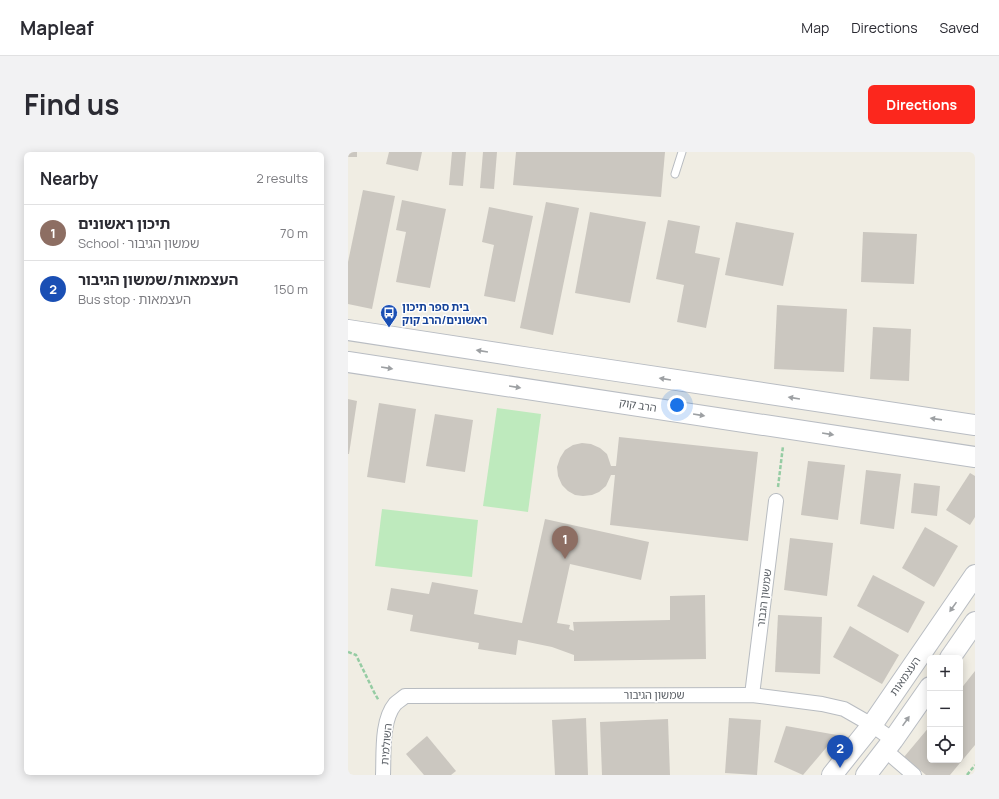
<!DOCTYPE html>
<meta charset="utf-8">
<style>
:root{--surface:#fff;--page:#f2f2f3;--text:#2b2b33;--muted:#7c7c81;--line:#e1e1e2;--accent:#fc271d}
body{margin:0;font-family:Manrope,"Noto Sans Hebrew",sans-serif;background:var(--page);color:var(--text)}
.controls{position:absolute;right:12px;bottom:12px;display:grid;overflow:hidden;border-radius:6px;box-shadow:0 2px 10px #0003}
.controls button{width:36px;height:36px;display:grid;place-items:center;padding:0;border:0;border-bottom:1px solid var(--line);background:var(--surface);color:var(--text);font:20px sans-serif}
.you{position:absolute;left:329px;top:253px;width:14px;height:14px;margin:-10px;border:3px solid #fff;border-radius:50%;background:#1a73e8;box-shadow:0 0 0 6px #1a73e833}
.badge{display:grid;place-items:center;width:26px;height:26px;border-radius:50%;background:var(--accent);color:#fff;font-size:13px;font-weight:700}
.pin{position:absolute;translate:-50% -33px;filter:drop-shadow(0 1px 2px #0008)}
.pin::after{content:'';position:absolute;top:21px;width:14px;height:12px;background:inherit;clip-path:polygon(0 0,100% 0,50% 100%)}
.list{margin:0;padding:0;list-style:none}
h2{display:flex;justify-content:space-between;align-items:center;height:52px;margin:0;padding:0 16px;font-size:17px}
h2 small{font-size:13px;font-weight:400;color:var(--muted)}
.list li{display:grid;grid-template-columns:26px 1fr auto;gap:12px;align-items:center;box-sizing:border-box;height:56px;padding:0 16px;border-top:1px solid var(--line)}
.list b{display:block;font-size:15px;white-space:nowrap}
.list p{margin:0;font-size:13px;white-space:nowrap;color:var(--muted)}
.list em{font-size:13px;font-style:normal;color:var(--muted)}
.icon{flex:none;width:22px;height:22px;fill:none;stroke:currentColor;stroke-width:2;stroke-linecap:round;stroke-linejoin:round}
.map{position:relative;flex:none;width:627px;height:623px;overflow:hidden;border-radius:6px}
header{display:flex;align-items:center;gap:24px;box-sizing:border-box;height:56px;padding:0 20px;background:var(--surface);border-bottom:1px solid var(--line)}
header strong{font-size:19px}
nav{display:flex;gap:22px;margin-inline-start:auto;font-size:14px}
.intro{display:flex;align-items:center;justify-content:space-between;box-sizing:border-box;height:96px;padding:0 24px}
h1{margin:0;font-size:28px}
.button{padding:10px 18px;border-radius:6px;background:var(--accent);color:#fff;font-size:14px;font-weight:700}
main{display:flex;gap:24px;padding:0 24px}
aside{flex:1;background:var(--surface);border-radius:6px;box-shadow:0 2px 10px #0003}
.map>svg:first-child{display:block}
.green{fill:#beeabd}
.building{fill:#cbc7c0}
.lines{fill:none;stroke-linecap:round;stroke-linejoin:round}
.lane-casing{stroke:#b8bcc1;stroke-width:9}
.street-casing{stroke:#b8bcc1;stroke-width:16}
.secondary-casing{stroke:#b9bdc3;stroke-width:22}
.path{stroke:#95cca3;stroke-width:2.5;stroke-dasharray:4 2;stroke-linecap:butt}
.lane{stroke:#fff;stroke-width:7}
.street{stroke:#fff;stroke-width:14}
.secondary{stroke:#fff;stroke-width:20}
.oneway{fill:#9da0a3}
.labels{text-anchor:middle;stroke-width:3;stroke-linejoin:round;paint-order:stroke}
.transit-label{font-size:11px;font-weight:bold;fill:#164399;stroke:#fff;text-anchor:start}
.street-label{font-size:11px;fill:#5b6066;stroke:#fff}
</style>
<header>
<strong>Mapleaf</strong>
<nav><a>Map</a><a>Directions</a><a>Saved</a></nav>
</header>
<div class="intro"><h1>Find us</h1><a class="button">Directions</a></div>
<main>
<aside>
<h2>Nearby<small>2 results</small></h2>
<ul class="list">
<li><span class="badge" style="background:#8d6e63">1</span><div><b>תיכון ראשונים</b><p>School · שמשון הגיבור</p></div><em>70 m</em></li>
<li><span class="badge" style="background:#1a4fb4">2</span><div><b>העצמאות/שמשון הגיבור</b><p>Bus stop · העצמאות</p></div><em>150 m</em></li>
</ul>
</aside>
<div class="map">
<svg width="627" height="623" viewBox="0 0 627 623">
<rect width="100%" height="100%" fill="#f0ede3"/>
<!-- green -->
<g class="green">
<path d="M 149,256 L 193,262 L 180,360 L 135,354 Z"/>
<path d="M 34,357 L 130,368 L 124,425 L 27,414 Z"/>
</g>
<!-- building -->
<g class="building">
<rect x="0" y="0" width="9" height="5"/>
<path d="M 41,0 L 74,0 L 70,19 L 38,12 Z"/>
<path d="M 104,0 L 118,0 L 115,34 L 101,33 Z"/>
<path d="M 135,0 L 149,0 L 146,37 L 132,36 Z"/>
<path d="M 168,0 L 317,0 L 313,45 L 165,33 Z"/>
<path d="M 15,38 L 47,44 L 24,157 L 0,152 L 0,110 Z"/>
<path d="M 54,48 L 98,57 L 82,136 L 48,130 L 58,80 L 48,78 Z"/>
<path d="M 198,50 L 231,56 L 205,183 L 172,176 Z"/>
<path d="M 141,55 L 185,64 L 167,150 L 136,144 L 146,93 L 134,90 Z"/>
<path d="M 242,60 L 298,70 L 282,151 L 227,141 Z"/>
<path d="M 320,68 L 352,74 L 347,101 L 372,106 L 358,176 L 329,170 L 336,133 L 308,127 Z"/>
<path d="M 388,70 L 446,81 L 435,134 L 377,123 Z"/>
<path d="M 515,80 L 569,82 L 566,132 L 513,130 Z"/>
<path d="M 429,153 L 499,157 L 496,220 L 426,217 Z"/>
<path d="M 525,175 L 563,177 L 561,229 L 522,227 Z"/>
<path d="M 0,247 L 9,249 L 1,302 L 0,302 Z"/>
<path d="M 31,251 L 68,257 L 57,331 L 19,325 Z"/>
<path d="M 87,262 L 125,268 L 117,320 L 78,314 Z"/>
<path d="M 271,285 L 410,300 L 400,389 L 262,373 L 267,323 L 263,323 L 258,334 L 251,340 L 244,343 L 235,344 L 227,343 L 220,339 L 214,333 L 210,324 L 209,315 L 212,306 L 217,298 L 225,293 L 234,291 L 243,292 L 252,296 L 259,302 L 263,314 L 268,314 Z"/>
<path d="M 460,309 L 497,313 L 490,368 L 453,363 Z"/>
<path d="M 518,318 L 553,322 L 546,377 L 512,372 Z"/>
<path d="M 622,321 L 627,324 L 627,365 L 622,373 L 598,358 Z"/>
<path d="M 566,331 L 592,334 L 589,364 L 563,361 Z"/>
<path d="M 197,367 L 301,390 L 293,428 L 222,412 L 209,471 L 222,473 L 221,477 L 226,479 L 225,470 L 322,468 L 322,444 L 357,443 L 358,507 L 226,509 L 226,503 L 204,495 L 170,488 L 168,503 L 130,497 L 131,491 L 62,479 L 65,463 L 39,458 L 43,436 L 81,442 L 84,430 L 130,438 L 126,462 L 174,471 Z"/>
<path d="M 577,375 L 610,394 L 586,435 L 554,416 Z"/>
<path d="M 442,386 L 485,391 L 479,444 L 436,438 Z"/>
<path d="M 525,423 L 577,450 L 560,481 L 509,454 Z"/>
<path d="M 430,463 L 474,465 L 472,522 L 427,520 Z"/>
<path d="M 502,474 L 551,503 L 534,532 L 485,505 Z"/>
<path d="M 627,519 L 627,593 L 602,623 L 578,623 L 556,605 L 582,574 L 582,608 L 612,608 L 612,538 Z"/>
<path d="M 238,566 L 240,623 L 207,623 L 204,568 Z"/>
<path d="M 381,566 L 413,568 L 409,623 L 377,621 Z"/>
<path d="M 320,567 L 322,623 L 254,623 L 252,570 Z"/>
<path d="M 438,574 L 489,583 L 455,623 L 426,610 Z"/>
<path d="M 79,584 L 108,619 L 103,623 L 76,623 L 58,602 Z"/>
</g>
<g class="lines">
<defs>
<path id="lane" d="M 327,22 L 334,0"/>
<g id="street">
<path d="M 404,543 L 428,349"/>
<path d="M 537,598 L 566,623"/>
<path d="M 35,623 C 36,602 33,569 47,552 C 50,549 54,547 57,544 L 404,543 L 474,552 L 496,557 L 524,573 L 545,588"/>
</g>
<g id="secondary">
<path d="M 0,178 L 182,206 L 627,273"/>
<path d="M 0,210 L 627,305"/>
<path d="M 602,506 L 627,470"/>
<path d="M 484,623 L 524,573 L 627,423"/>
<path d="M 518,623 L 545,588 L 582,535"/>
</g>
</defs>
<!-- lane casing -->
<use href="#lane" class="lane-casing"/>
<!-- street casing -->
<use href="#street" class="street-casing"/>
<!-- secondary casing -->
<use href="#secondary" class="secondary-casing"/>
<!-- path -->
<g class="path">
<path d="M 430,335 L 435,294"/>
<path d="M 0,500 L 8,503 L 26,540 L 31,549"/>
<path d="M 619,623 L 627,613"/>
</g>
<!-- lane -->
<use href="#lane" class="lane"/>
<!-- street -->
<use href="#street" class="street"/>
<!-- secondary -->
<use href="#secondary" class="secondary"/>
</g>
<!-- one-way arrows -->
<defs><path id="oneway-solid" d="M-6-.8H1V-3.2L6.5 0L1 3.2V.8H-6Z"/></defs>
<g class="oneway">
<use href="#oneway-solid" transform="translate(134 199) rotate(-171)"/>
<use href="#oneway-solid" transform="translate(39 216) rotate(9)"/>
<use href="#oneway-solid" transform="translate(317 227) rotate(-171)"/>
<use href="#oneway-solid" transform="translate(167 235) rotate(9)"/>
<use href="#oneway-solid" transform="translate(446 246) rotate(-171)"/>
<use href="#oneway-solid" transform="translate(351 263) rotate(9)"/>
<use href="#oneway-solid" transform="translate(588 267) rotate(-172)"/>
<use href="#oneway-solid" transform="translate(480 282) rotate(9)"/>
<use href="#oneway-solid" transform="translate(605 455) rotate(125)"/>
<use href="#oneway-solid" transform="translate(558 569) rotate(-55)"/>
</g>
<!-- icons -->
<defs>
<symbol id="bus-pin" viewBox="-11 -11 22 30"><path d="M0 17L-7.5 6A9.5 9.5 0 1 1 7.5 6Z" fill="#1a4fb4" stroke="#fff"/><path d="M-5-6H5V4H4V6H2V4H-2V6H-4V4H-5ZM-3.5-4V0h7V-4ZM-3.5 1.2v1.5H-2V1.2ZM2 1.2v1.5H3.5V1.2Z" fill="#fff"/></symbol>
</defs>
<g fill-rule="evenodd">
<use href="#bus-pin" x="31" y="151" width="20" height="27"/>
</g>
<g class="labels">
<!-- transit labels -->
<g class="transit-label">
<text x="54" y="159">בית ספר תיכון<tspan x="54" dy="13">ראשונים/הרב קוק</tspan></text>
</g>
<!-- street labels -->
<g class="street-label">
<text transform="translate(290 253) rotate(9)" y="4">הרב קוק</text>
<text transform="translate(416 446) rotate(-83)" y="4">שמשון הגבור</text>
<text transform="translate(557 524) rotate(-55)" y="4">העצמאות</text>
<text x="306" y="547">שמשון הגיבור</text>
<text transform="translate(38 592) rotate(-85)" y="4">השולמית</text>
</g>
</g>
</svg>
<div class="controls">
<button>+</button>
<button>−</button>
<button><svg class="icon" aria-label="locate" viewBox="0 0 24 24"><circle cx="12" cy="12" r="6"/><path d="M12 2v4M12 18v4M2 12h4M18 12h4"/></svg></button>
</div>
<div class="you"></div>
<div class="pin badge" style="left:217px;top:407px;background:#8d6e63">1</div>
<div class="pin badge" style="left:492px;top:616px;background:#1a4fb4">2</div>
</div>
</main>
